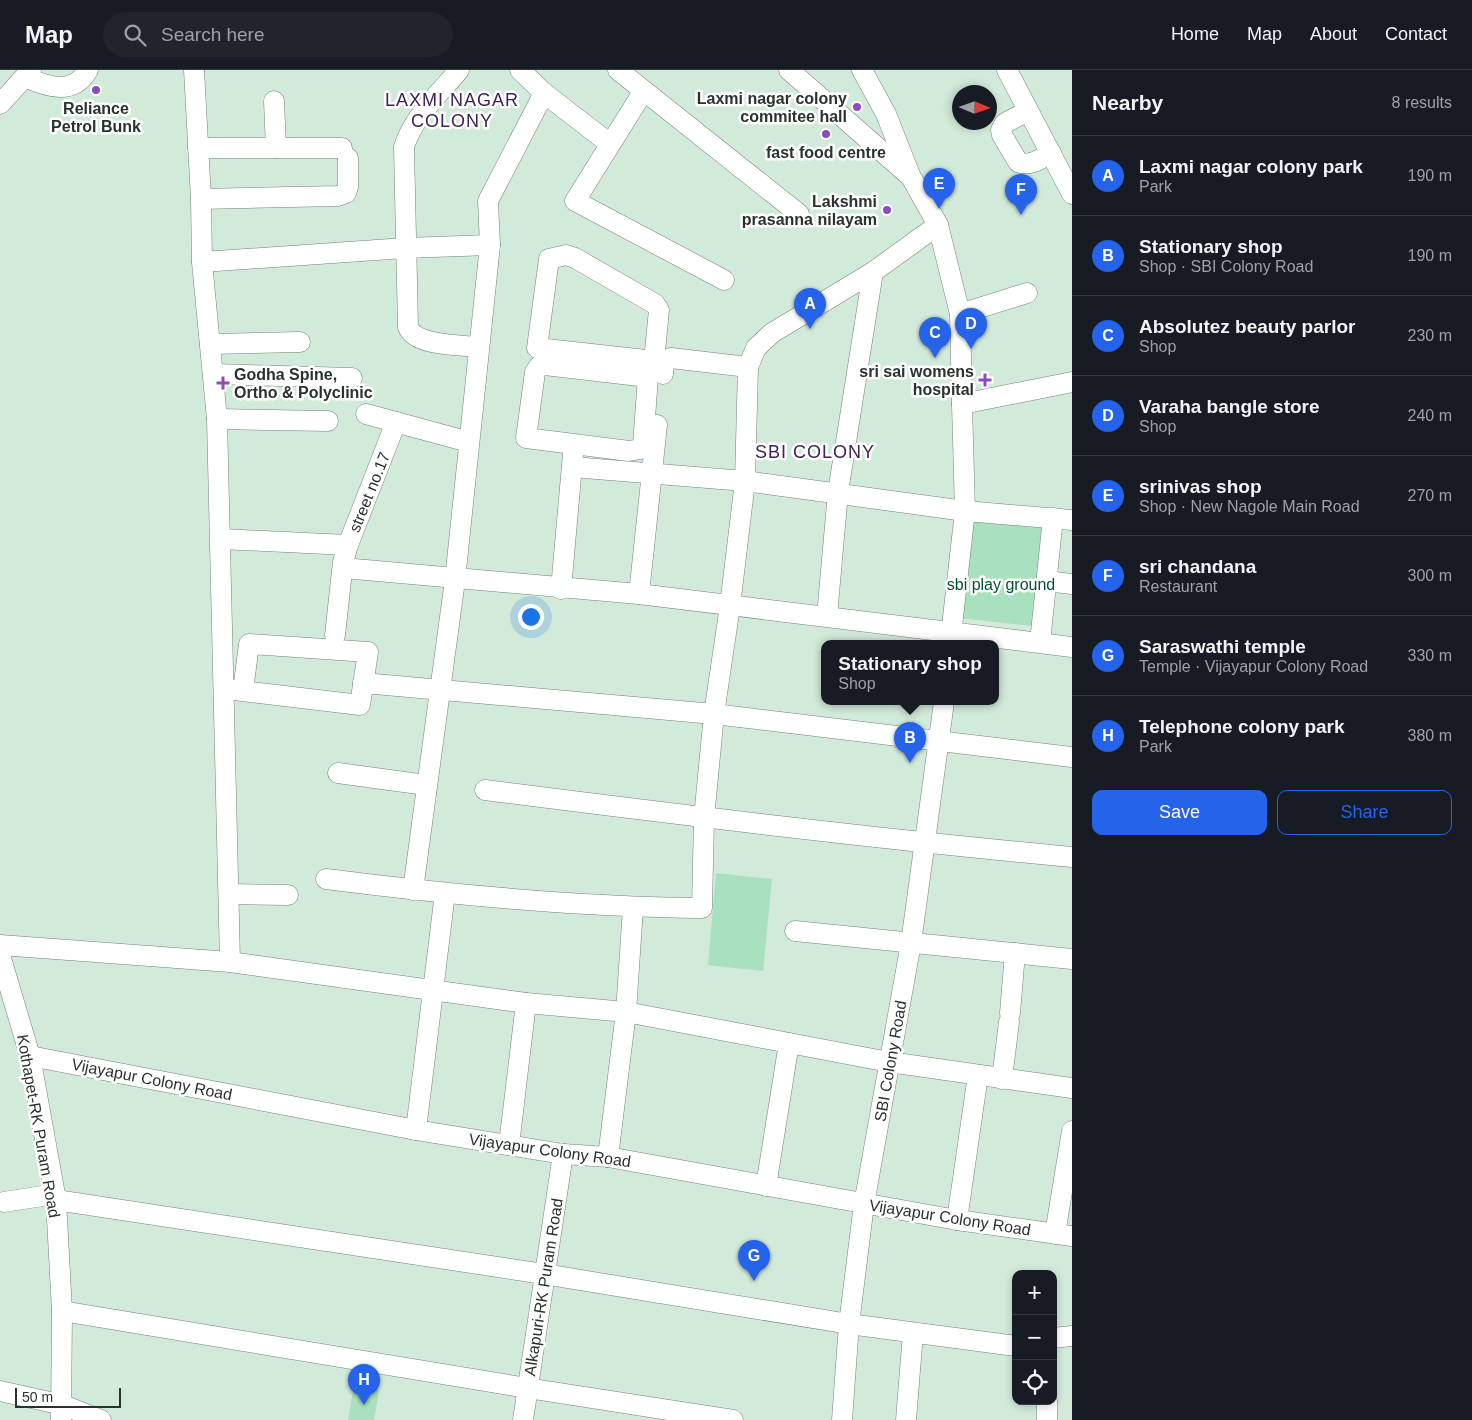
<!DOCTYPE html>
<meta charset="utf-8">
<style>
:root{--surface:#171b24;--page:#20242c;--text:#f1f3f6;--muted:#9ea1a6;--line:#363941;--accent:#2563eb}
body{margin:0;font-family:Arial,sans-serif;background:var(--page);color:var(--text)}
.controls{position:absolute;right:15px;bottom:15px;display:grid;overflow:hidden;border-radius:10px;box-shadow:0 2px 8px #0003}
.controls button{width:45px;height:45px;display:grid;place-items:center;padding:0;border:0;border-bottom:1px solid var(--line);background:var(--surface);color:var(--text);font:25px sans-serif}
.compass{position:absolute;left:952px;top:15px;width:45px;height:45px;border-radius:50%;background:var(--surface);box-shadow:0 2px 8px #0003;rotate:92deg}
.scale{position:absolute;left:15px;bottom:12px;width:106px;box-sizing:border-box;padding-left:5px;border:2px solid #29332d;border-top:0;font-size:14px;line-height:18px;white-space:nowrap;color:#29332d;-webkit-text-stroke:4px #fff;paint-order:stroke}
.you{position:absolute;left:530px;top:546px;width:18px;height:18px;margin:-12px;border:4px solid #fff;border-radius:50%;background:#1a73e8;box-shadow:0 0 0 8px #1a73e833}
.badge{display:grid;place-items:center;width:32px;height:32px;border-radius:50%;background:var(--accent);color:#fff;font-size:16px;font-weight:700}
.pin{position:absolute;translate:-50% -41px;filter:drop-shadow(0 1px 2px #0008)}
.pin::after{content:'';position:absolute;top:26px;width:18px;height:15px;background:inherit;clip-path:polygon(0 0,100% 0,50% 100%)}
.popup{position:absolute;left:821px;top:570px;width:178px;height:65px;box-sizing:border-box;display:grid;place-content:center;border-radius:10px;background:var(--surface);filter:drop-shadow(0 1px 4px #0005);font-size:16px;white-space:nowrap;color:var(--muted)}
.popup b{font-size:19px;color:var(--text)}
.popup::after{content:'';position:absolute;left:50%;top:100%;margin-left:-10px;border:10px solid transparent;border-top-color:var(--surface)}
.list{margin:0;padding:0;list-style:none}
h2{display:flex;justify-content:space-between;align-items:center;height:65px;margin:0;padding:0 20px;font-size:21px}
h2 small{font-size:16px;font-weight:400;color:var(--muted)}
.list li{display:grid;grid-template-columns:32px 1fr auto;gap:15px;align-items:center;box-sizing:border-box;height:80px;padding:0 20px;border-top:1px solid var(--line)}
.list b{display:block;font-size:19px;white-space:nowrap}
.list p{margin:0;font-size:16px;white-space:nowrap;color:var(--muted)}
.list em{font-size:16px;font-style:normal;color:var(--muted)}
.actions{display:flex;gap:10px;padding:15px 20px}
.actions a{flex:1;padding:11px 0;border:1px solid var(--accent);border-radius:10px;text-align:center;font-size:18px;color:var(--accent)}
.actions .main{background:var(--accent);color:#fff}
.icon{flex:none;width:28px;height:28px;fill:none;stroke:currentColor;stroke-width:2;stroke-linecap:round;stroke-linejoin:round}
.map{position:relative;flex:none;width:1072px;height:1350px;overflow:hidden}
header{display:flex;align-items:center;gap:30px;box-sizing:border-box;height:70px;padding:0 25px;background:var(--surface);border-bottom:1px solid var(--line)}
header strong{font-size:24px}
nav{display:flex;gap:28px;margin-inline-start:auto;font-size:18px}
.search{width:350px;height:45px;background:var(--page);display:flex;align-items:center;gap:12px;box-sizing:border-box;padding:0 18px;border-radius:28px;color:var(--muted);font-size:19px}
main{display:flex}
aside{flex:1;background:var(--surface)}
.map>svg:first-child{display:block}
.green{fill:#a9e0be}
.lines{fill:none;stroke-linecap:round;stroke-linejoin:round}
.minor-casing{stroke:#708678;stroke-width:21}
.minor{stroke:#fff;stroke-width:20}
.poi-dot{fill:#8d4bc0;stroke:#fff;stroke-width:2}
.labels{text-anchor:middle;stroke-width:5;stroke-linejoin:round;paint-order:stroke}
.poi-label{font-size:16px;font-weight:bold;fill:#29332d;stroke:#fff;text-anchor:end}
.street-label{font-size:16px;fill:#29332d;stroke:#fff}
.park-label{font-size:16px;fill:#04512f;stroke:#fff}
.neighbourhood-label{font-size:18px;letter-spacing:1px;fill:#402159;stroke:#fff}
</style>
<header>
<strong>Map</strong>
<div class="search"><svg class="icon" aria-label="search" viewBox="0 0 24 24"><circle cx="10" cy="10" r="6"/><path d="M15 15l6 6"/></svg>Search here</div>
<nav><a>Home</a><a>Map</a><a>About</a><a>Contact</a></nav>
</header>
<main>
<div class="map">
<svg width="1072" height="1350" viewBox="0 0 1072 1350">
<rect width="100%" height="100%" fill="#d2eada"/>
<!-- green -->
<g class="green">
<path d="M 973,450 L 1044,458 L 1033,556 L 959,548 Z"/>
<path d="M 716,803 L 772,809 L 763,901 L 708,895 Z"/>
<path d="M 354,1316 L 379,1320 L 374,1350 L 348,1350 Z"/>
</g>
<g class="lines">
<defs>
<g id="minor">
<path d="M 194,0 L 201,129 L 202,192 L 217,349 L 230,892"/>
<path d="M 459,0 C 440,23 413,47 404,77 L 408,257 C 415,276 460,275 479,277"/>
<path d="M 520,0 L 544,23 L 610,74"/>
<path d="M 618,0 L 799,144"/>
<path d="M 789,0 L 911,107 L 938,155 L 960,244 L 962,334 L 965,441 L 950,574"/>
<path d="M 862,0 L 886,44 L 910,105"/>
<path d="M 1007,0 L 1072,124"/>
<path d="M 25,7 C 48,17 73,26 88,0"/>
<path d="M 643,22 L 575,131 L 724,210"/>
<path d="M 274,31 L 276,78"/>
<path d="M 0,34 L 31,0"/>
<path d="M 1028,41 L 1005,53 L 1001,60 L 1002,65 L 1018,92 C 1030,97 1040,89 1051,83"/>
<path d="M 198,78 L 342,78"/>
<path d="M 201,129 L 338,126 L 346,123 L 348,117 L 348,88"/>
<path d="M 202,192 L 405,178 L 490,175"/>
<path d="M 960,244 L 1027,223"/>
<path d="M 210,274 L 300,272"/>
<path d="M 654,291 L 659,240 L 655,234 L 575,188 L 566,185 L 549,189 L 537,278 L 664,292"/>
<path d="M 545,295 L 648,307 L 643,375 L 640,379 L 629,381 L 526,368 L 535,302 L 539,296 Z"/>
<path d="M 213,304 L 352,308"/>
<path d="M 663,304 L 664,292 L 671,288 L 748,297"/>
<path d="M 962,334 L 1072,312"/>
<path d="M 366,344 L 469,372"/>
<path d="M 217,349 L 328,351"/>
<path d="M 572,397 L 745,411 L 965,441 L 1072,450"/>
<path d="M 221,469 L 348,475"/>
<path d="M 343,498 L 639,524 L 1072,577"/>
<path d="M 1046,511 L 1072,514"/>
<path d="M 561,519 L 573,384"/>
<path d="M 639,524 L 657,355"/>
<path d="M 827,546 L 838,422 L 873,202"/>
<path d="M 335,565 L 343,492 L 348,475 L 396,352"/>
<path d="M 1040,572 L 1053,448"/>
<path d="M 363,613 L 714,644 L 1072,687"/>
<path d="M 225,619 L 360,635 L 368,582 L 249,574 L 243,621"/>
<path d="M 338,703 L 426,715"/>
<path d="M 485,720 C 680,745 876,769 1072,787"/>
<path d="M 326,809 C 451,825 577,837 702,838 L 704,748 L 714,644 L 730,536 L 745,411 L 748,297 L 756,278 L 772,263 L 873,202 L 938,155"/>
<path d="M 413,820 L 455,510 L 490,175 L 488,131 L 544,23"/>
<path d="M 229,824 L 288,825"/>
<path d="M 795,861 L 1072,889"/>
<path d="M 0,875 L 230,892 L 526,933 L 626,942 L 889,992 L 1072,1018"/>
<path d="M 0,885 L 30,986 L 56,1130 L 62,1241 L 61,1350"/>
<path d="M 1010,943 L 1015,883"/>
<path d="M 30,986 L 416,1060 L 563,1084 L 608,1087 L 957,1150 L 1072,1166"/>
<path d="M 1002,1009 L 1009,952"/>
<path d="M 416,1060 L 445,823"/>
<path d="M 509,1075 L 526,933"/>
<path d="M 608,1087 L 626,942 L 633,838"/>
<path d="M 766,1116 L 789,973"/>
<path d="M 56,1130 L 544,1204 L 849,1254 L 1016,1276"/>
<path d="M 4,1132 L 55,1124"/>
<path d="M 957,1150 L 978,1005"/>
<path d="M 1055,1164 L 1072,1061"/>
<path d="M 62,1241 L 527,1318 L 733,1350"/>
<path d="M 1053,1268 L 1072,1266"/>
<path d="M 0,1321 L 63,1335 L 101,1350"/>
<path d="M 523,1350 L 563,1084"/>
<path d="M 842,1350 L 849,1254 L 864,1134 L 911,873 L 944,632"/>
<path d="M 906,1350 L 913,1263"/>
<path d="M 1047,1350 L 1047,1331"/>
</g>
</defs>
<!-- minor casing -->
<use href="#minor" class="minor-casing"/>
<!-- minor -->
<use href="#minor" class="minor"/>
</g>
<!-- markers -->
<g class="poi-dot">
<circle cx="96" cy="20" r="5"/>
<circle cx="857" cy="37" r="5"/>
<circle cx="826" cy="64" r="5"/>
<circle cx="887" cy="140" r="5"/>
<path d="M982.5 302.5h5v5h5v5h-5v5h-5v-5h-5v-5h5z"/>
<path d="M220.5 305.5h5v5h5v5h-5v5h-5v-5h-5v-5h5z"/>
</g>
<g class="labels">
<!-- poi labels -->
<g class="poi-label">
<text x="847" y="34">Laxmi nagar colony<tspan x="847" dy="18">commitee hall</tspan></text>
<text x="96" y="44" text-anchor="middle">Reliance<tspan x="96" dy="18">Petrol Bunk</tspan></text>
<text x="826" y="88" text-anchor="middle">fast food centre</text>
<text x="877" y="137">Lakshmi<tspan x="877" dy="18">prasanna nilayam</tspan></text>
<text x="974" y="307">sri sai womens<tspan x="974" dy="18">hospital</tspan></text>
<text x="234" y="310" text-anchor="start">Godha Spine,<tspan x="234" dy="18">Ortho &amp; Polyclinic</tspan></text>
</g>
<!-- street labels -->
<g class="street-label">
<text transform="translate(369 422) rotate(-68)" y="6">street no.17</text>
<text transform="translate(890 991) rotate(-80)" y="6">SBI Colony Road</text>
<text transform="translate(152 1009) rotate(11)" y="6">Vijayapur Colony Road</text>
<text transform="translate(39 1056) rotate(80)" y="6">Kothapet-RK Puram Road</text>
<text transform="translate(550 1080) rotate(8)" y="6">Vijayapur Colony Road</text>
<text transform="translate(950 1147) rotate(9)" y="6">Vijayapur Colony Road</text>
<text transform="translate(543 1217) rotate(-81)" y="6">Alkapuri-RK Puram Road</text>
</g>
<!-- park labels -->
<g class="park-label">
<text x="1001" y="520">sbi play ground</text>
</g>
<!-- neighbourhood labels -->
<g class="neighbourhood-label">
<text x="452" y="36">LAXMI NAGAR<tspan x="452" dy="21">COLONY</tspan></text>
<text x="815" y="388">SBI COLONY</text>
</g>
</g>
</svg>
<div class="controls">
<button>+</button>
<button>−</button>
<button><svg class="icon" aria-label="locate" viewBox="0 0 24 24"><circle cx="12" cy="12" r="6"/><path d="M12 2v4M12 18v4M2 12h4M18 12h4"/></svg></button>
</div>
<svg class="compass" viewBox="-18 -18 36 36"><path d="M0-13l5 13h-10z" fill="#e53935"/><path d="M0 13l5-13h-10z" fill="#9ea1a6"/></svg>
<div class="scale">50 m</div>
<div class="you"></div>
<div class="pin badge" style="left:810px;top:259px">A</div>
<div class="pin badge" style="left:910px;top:693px">B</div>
<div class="popup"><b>Stationary shop</b>Shop</div>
<div class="pin badge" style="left:935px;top:288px">C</div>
<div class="pin badge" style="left:971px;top:279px">D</div>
<div class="pin badge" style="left:939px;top:139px">E</div>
<div class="pin badge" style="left:1021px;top:145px">F</div>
<div class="pin badge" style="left:754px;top:1211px">G</div>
<div class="pin badge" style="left:364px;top:1335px">H</div>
</div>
<aside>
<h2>Nearby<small>8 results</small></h2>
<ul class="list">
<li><span class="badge">A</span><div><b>Laxmi nagar colony park</b><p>Park</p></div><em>190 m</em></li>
<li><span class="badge">B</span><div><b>Stationary shop</b><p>Shop · SBI Colony Road</p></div><em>190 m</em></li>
<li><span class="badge">C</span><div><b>Absolutez beauty parlor</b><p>Shop</p></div><em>230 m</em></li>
<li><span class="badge">D</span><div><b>Varaha bangle store</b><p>Shop</p></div><em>240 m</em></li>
<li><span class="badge">E</span><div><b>srinivas shop</b><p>Shop · New Nagole Main Road</p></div><em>270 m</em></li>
<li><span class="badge">F</span><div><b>sri chandana</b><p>Restaurant</p></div><em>300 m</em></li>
<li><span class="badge">G</span><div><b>Saraswathi temple</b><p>Temple · Vijayapur Colony Road</p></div><em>330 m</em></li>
<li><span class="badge">H</span><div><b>Telephone colony park</b><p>Park</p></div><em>380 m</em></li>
</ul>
<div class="actions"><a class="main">Save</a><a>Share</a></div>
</aside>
</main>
